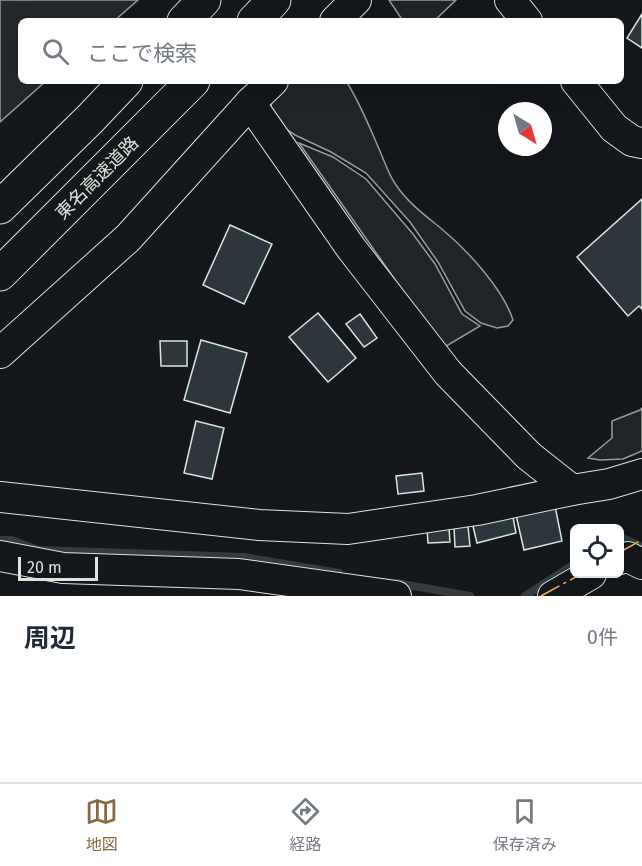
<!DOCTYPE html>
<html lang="ja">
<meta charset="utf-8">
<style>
:root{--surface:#fff;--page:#f6f6f7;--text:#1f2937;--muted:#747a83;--line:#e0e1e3;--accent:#846941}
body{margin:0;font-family:"Fira Sans","Noto Sans JP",sans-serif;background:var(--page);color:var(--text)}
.controls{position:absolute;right:18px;bottom:18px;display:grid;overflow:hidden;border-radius:9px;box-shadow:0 6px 24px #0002}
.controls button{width:54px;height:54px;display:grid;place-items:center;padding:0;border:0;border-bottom:2px solid var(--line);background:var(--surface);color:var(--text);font:30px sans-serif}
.compass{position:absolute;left:498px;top:102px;width:54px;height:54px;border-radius:50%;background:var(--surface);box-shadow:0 6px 24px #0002;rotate:143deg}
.scale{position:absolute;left:18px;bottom:15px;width:80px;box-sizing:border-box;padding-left:6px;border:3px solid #d8e6dc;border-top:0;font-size:16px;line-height:21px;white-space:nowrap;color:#d8e6dc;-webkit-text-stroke:4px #14181c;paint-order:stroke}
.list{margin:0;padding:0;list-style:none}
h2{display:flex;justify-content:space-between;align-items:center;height:78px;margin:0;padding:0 24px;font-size:26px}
h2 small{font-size:20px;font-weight:400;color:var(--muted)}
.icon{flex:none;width:33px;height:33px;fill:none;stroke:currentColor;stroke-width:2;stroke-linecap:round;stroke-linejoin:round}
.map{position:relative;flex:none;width:642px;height:596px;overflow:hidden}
.search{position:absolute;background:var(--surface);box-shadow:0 6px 24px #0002;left:18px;right:18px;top:18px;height:66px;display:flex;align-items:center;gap:15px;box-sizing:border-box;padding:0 21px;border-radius:9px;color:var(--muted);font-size:22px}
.sheet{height:186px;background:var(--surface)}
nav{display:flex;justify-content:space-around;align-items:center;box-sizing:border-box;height:84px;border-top:2px solid var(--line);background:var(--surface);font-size:16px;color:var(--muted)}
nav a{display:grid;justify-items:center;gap:3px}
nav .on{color:var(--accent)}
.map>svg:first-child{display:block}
.green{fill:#202428;stroke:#939e99;stroke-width:1.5}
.parking{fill:#24282b;stroke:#939e99;stroke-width:1.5}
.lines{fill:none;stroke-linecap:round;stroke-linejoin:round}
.stream{stroke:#363b3e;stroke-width:8}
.building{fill:#2c363c;stroke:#d8e6dc;stroke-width:1.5}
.minor-casing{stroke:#d8e6dc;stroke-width:32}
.highway-casing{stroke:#d8e6dc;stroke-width:35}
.minor{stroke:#14181c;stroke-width:30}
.highway{stroke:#14181c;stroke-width:33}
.power{stroke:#ffb74d;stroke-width:1.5;stroke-dasharray:21 4.5 3 4.5;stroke-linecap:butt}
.labels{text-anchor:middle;stroke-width:4.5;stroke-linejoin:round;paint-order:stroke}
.street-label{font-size:18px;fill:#d8e6dc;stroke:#14181c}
</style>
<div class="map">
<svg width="642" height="596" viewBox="0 0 642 596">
<rect width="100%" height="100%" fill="#14181c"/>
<!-- green -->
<g class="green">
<path d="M 389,0 L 456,0 L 434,21 L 403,21 Z"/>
<path d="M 284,81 L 346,81 C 361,104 371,131 382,156 C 386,166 390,177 396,185 C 408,203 426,216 443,230 C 468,251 503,289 513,320 L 508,326 L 497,328 L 481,323 L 465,311 L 438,262 L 410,222 L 366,173 L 331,152 L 295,135 L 278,124 L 271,107 L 272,94 Z"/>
<path d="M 299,143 L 333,157 L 366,179 L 413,234 L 435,264 L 462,314 L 480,326 L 443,348 Z"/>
<path d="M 642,408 L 642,451 L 623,459 L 600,460 L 588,458 L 612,438 L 612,421 L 640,410 Z"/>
</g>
<!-- parking -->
<path class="parking" d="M 0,0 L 138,0 L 114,21 L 21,21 L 21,81 L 46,81 L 0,122 Z"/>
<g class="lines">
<!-- stream -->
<g class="stream">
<path d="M 620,537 L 642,547"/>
<path d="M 0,540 L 11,540 L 39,550 L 244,557 L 339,573"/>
<path d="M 396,583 L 470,596"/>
<path d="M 525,596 L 574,564"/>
</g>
</g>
<!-- building -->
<g class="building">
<path d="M 642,14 L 642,48 L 627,38 Z"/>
<path d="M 642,199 L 642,309 L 639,306 L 628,316 L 577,257 Z"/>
<path d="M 230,225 L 272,244 L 244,304 L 203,285 Z"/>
<path d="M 318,313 L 356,358 L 328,382 L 289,337 Z"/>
<path d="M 360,314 L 377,338 L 364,347 L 346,324 Z"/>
<path d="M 201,340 L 247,353 L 230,413 L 184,400 Z"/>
<path d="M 160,341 L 187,341 L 187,366 L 161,366 Z"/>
<path d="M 196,421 L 224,428 L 212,479 L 184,473 Z"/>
<path d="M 422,473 L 424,491 L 398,494 L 396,476 Z"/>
<path d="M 555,506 L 562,541 L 524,550 L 516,515 Z"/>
<path d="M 512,512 L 516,533 L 477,543 L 472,522 Z"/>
<path d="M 468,526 L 470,546 L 455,547 L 454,527 Z"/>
<path d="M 449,528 L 450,542 L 428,543 L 427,529 Z"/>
</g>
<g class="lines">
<defs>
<g id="minor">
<path d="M 510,0 L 527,21"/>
<path d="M 335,21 L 356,0"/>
<path d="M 576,81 L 614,128 L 632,141 L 642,143"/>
<path d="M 250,103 L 351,248 L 448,373 L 529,456 L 572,490"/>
<path d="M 0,353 L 128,238 L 250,103 L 273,81"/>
<path d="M 0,497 L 259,525 L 348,529 L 477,510 L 572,490 L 609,484 L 642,474"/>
<path d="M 0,556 L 63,568 L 239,574 L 396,596"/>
<path d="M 620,559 L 628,557 L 642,564"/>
<path d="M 553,596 L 591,574"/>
</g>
<g id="highway">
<path d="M 184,21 L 204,0"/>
<path d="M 254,21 L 274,0"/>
<path d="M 0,207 L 90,119 L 126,81"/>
<path d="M 0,274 L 193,81"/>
</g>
</defs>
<!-- minor casing -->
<use href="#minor" class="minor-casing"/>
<!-- highway casing -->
<use href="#highway" class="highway-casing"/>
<!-- minor -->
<use href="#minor" class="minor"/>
<!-- highway -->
<use href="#highway" class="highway"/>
<!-- power -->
<g class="power">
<path d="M 620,552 L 642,540"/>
<path d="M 541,596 L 581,574"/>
</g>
</g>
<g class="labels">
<!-- street labels -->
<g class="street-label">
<text transform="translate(97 178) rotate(-45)" y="6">東名高速道路</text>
</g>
</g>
</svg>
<div class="controls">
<button><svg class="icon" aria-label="locate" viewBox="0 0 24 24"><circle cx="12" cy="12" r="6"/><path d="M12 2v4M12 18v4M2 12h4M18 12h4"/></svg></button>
</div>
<svg class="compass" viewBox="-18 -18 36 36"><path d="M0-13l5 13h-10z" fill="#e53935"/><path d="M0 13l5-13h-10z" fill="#747a83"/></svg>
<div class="scale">20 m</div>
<div class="search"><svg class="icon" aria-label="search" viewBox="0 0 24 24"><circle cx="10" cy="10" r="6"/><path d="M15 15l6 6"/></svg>ここで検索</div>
</div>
<section class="sheet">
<h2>周辺<small>0件</small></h2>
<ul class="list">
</ul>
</section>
<nav>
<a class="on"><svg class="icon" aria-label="map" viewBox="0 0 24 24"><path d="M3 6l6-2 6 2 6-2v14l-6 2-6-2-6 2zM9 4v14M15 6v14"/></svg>地図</a>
<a><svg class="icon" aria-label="directions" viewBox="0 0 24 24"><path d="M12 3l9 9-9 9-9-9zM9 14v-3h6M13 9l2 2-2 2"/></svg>経路</a>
<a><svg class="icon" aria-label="saved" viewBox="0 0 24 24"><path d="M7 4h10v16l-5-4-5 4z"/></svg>保存済み</a>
</nav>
